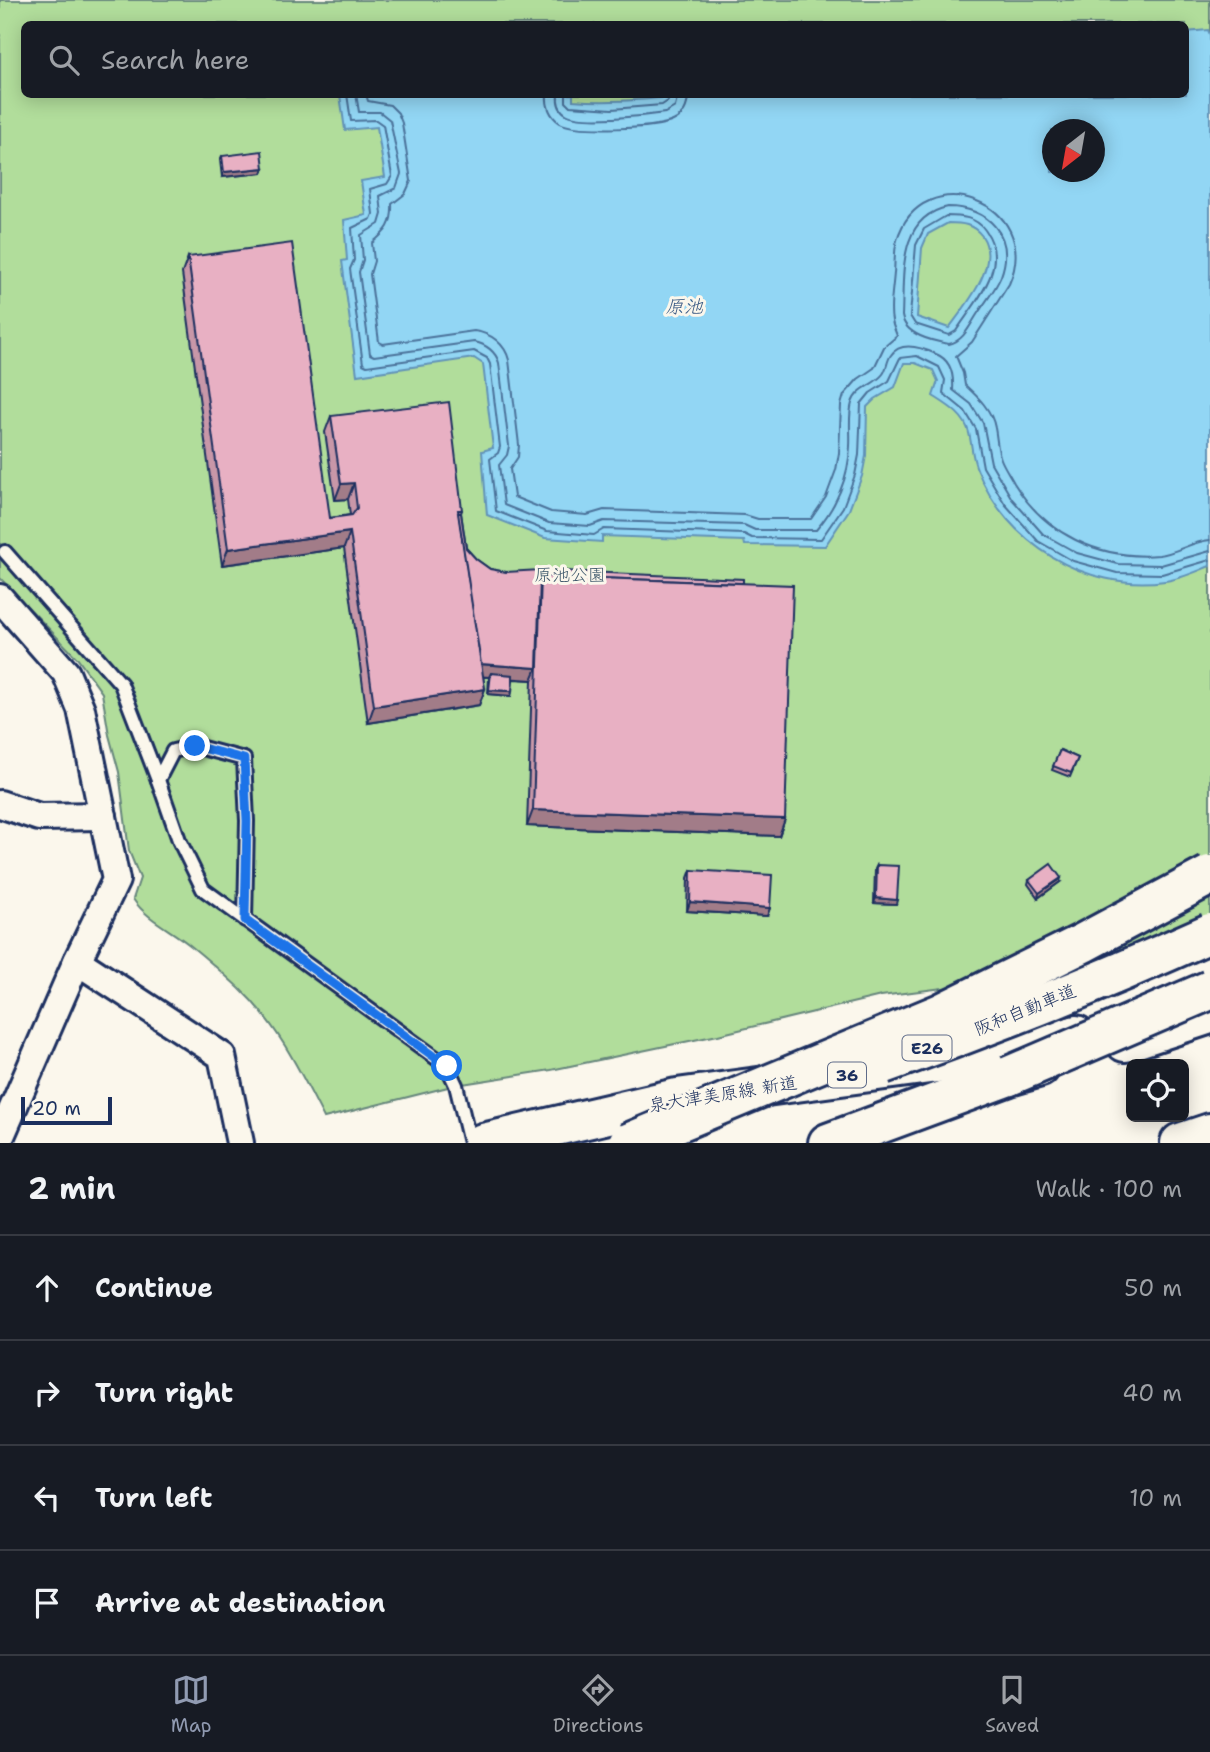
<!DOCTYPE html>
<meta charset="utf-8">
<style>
:root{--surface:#171b24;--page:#20242c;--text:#f1f3f6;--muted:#9ea1a6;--line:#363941;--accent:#919bb2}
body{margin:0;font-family:"Shantell Sans","Klee One",sans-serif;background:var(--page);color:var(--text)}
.controls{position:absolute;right:21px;bottom:21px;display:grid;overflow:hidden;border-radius:10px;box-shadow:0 4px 18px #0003}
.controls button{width:63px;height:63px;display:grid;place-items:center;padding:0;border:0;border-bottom:2px solid var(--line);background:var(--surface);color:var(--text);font:35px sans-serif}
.compass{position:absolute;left:1042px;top:119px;width:63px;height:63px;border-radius:50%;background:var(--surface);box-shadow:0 4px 18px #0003;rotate:211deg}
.scale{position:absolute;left:21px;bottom:18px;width:91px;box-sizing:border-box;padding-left:7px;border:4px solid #1b2f5e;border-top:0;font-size:19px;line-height:24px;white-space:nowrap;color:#1b2f5e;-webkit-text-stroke:5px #fbf7ec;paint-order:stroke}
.stop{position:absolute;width:21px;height:21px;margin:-16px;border:5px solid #1a73e8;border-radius:50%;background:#fff}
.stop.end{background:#1a73e8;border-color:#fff;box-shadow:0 2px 7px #0008}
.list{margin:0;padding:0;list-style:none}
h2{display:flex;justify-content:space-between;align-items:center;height:91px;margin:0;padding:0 28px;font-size:30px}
h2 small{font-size:23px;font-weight:400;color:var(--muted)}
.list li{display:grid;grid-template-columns:46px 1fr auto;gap:21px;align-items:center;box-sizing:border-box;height:105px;padding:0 28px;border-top:2px solid var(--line)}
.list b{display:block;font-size:26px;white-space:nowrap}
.list em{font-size:23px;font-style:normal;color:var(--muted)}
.icon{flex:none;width:38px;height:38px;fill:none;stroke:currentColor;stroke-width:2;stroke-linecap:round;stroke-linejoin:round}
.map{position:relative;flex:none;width:1210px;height:1143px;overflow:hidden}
.search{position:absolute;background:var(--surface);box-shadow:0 4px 18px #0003;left:21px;right:21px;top:21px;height:77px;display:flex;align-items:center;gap:18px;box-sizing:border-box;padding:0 24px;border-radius:10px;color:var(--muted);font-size:26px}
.sheet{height:511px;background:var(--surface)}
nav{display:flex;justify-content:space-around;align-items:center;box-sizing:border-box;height:98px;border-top:2px solid var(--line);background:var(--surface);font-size:19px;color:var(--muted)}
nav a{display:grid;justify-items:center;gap:4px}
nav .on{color:var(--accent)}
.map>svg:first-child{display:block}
.green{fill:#b1dd9b;stroke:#66867c;stroke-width:2;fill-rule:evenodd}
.water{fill:#92d6f4;stroke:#6293b8;stroke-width:2;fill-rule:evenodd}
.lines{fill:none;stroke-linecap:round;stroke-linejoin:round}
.shore{stroke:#4b729a;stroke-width:2}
.service-casing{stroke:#1b2f5e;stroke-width:18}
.minor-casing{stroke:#1b2f5e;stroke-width:32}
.primary-casing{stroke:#1b2f5e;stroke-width:44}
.motorway-casing{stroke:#1b2f5e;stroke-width:44}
.service{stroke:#fbf7ec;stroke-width:12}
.minor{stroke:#fbf7ec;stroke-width:26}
.primary{stroke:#fbf7ec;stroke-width:38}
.motorway{stroke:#fbf7ec;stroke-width:38}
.motorway-bridge-casing{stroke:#1b2f5e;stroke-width:44;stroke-linecap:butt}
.motorway-bridge{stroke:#fbf7ec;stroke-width:38}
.wall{fill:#c897a8;stroke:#1b2f5e;stroke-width:2}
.shaded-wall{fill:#a27b88;stroke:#1b2f5e;stroke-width:2}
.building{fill:#e8b0c3;stroke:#1b2f5e;stroke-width:2}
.route{stroke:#1a73e8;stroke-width:9}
.labels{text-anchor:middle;stroke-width:6;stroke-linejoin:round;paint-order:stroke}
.shield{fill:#fbf7ec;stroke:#5e6b89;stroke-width:2}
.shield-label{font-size:16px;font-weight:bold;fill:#1b2f5e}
.park-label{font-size:18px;fill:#405a6d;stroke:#fbf7ec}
.street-label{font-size:18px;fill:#1b2f5e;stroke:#fbf7ec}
.water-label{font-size:19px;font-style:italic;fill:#395984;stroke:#fbf7ec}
</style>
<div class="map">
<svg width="1210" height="1143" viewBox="0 0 1210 1143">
<rect width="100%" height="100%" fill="#fbf7ec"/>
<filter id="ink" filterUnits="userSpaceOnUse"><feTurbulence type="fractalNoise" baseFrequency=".0143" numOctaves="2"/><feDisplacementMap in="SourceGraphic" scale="14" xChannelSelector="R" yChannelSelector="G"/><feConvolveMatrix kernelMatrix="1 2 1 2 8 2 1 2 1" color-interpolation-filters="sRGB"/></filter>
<g filter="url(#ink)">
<!-- green -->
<path class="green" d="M 0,0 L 1210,0 L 1210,929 L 1059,973 L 881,996 L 718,1035 L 551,1070 L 456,1085 L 324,1118 C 300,1071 278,1025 239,988 C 224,974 207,959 191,946 C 172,930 147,920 133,899 L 140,878 L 129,851 L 119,772 L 109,735 L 102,693 L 77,658 L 0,578 ZM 24,24 L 1186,24 L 1186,94 L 24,94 ZM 1052,130 L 1094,130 L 1094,172 L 1052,172 Z"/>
<!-- water -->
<path class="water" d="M 1208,30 L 1210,35 L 1210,566 C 1195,572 1180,579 1165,581 C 1085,592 1006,543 977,469 C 972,458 972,445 969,433 C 965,415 947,405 933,396 L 938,381 L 933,370 L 915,363 L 904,363 L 895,387 L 875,399 L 867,407 L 866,456 L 862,476 L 849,510 L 825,546 L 745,545 L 744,541 L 602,536 L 602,542 L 545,538 L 487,515 L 482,451 L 493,448 L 483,364 L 474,358 L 357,375 L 342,261 L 347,260 L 344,220 L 366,215 L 361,181 L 385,177 L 377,127 L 345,130 L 340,95 L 573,94 L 573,100 C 606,103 639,100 672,97 L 672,94 L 1186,94 L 1186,32 ZM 1052,130 L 1094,130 L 1094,172 L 1052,172 ZM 948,223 C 962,223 973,224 982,236 C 1001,264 966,305 949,328 L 917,317 L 922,248 L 928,234 Z"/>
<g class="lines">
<!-- shore -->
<g class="shore">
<path d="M 347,94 L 351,121 L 376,120 L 383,125 L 392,176 L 387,184 L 370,189 L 373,214 L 371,219 L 352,228 L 354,260 L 350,269 L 363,364 L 367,366 L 474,351 L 487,358 L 490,364 L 500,447 L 498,453 L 490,459 L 496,511 L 547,531 L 594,535 L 604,529 L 744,534 L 752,538 L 821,539 L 843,507 L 855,475 L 859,455 L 861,404 L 870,393 L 889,381 L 900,358 L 917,356 L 939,367 L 945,380 L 943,393 L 965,411 L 976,429 L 983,467 L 1005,504 L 1038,541 L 1073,561 L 1117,573 L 1162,574 L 1210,560"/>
<path d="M 356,94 L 359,112 L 380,112 L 390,120 L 401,174 L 396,188 L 380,196 L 382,214 L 379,224 L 361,235 L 363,260 L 359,272 L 370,354 L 374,356 L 474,342 C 486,344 496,352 499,363 L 509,446 L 507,455 L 499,465 L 504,505 L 549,523 L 590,526 L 604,521 L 744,525 L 755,530 L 816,530 C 836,507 849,477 850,446 C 851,433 848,417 852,403 C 857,387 874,386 883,374 C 887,369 887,360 891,355 C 901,340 923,348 936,354 C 951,360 954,375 953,390 L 971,404 L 983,423 L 991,463 L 1012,499 L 1043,534 L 1077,553 L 1118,564 L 1161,565 L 1210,551"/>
<path d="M 366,94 L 368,101 L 390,105 L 398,113 L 402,123 L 411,181 L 405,194 L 392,204 C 393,224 387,231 372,243 L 374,261 L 370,274 L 379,342 L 383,344 L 474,331 C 491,333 505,344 509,360 L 519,445 L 518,457 L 510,469 L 514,497 L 551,512 L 587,515 L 604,510 L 745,515 L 758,519 L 811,519 L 826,497 L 836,470 L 839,453 L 841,405 L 844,395 L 858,379 L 874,368 L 884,347 L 897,336 C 896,332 893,327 892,321 C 889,307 893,288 894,273 C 895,262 894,250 897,240 C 921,158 1045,202 1009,284 L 972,342 L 956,356 L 963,373 L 965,385 C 978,397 992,410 995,428 C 997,438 997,449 1001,459 C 1004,467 1010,475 1014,483 C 1045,534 1099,560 1159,555 C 1177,553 1192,541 1210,540"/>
<path d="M 547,94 C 546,106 550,116 560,123 C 575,132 657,129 673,121 C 684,116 688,106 688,94"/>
<path d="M 558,94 C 557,102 558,109 566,114 C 581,123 645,116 665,113 L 675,107 L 678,94"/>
<path d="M 566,94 L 566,102 L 570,106 L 612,109 L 662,105 L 668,101 L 669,94"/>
<path d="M 948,207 C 987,207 1016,235 1001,276 C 996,289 985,302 978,313 C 970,325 964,341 949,344 C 932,341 905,335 902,316 C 904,276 897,217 948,207 Z"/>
<path d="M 946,216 C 961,216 976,217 985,230 C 1011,265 975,302 956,331 L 949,335 L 915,324 L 910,316 L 916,245 L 924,229 Z"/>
</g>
<defs>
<g id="service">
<path d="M 5,552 L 121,684 L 158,780"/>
<path d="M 245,920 L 247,821 L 244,759 L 195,746 L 173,751 L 158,780 L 179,840 L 203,889 L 447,1066 L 456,1085 L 470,1143"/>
</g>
<g id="minor">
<path d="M 0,598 L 66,673 L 81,709 L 116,880 L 77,961 L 0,1138"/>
<path d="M 0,804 L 39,817 L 103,816"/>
<path d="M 77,961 L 222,1056 L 240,1143"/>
</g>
<g id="primary">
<path d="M 483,1143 L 677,1098 L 1004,1054 L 1076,1035"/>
<path d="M 1180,1143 L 1210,1133"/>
</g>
<g id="motorway">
<path d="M 1125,1042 L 1210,1014"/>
<path d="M 828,1143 L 1009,1076 L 1040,1067"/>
</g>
</defs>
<!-- service casing -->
<use href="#service" class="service-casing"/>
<!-- minor casing -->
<use href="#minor" class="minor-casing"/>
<!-- primary casing -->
<use href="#primary" class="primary-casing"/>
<!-- motorway casing -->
<use href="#motorway" class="motorway-casing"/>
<!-- service -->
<use href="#service" class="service"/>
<!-- minor -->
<use href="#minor" class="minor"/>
<!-- primary -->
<use href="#primary" class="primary"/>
<!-- motorway -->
<use href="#motorway" class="motorway"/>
<defs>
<g id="motorway-bridge">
<path d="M 883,1064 C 994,1025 1103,981 1210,933"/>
<path d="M 1009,1076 L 1210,990"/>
<path d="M 628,1143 L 941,1013 L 1083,943 L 1210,875"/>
</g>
</defs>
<!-- motorway-bridge casing -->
<use href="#motorway-bridge" class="motorway-bridge-casing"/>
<!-- motorway-bridge -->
<use href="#motorway-bridge" class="motorway-bridge"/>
</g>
<!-- wall -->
<g class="wall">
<path d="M 222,156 L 264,168 L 262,173 L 222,177 L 220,160 Z"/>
<path d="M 188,257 L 330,518 L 350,515 L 348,499 L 335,500 L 325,432 L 331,416 L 462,510 L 461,513 L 466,548 L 476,559 L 490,569 L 506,572 L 743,583 L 785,819 L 779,836 L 527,826 L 532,680 L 513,679 L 512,691 L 511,696 L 488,694 L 489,677 L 483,677 L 485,689 L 479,705 L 368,723 L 344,548 L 222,565 L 182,273 Z"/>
<path d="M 1060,750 L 1078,758 L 1070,777 L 1052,770 Z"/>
<path d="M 877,865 L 896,904 L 874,903 L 875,869 Z"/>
<path d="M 691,870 L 770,908 L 767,916 L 687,911 L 688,878 Z"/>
<path d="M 1029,880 L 1060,882 L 1038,898 L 1028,884 Z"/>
</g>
<!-- shaded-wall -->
<g class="shaded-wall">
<path d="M 264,168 L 262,173 L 222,177 L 224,172 Z"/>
<path d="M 354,483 L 348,499 L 335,500 L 341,484 Z"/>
<path d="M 350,532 L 344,548 L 222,565 L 228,549 Z"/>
<path d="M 479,664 L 537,668 L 532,680 L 490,677 L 491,673 L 489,677 L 475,676 Z"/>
<path d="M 485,689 L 479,705 L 368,723 L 374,706 Z"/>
<path d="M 489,690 L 512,691 L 511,696 L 488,694 Z"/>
<path d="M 533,810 L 785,819 L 779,836 L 527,826 Z"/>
<path d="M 1061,878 L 1060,882 L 1038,898 L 1039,893 Z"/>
<path d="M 876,898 L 897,900 L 896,904 L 874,903 Z"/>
<path d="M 690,902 L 770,908 L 767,916 L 687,911 Z"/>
</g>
<!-- building -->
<g class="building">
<path d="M 262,151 L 264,168 L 224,172 L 222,156 Z"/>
<path d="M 292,243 L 330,518 L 352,515 L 357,508 L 354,483 L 341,484 L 331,416 L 449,402 L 462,510 L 458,510 L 485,689 L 374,706 L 350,532 L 228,549 L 188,257 Z"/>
<path d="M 458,513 L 461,513 L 466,548 L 476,559 L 490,569 L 506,572 L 541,570 L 743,579 L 743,583 L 541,576 L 540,580 L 537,668 L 481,664 Z"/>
<path d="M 541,576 L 793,585 L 785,819 L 533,810 Z"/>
<path d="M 491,673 L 513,675 L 512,691 L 489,690 Z"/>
<path d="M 1060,750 L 1078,758 L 1071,773 L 1053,766 Z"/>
<path d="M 1051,864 L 1061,878 L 1039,893 L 1029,880 Z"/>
<path d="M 877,865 L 899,866 L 897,900 L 876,898 Z"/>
<path d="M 691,870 L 772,875 L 770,908 L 690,902 Z"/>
</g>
</g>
<g class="lines" filter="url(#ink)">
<!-- route -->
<path class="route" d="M 195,746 L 244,759 L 247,821 L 245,920 L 447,1066"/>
</g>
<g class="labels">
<!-- shield labels -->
<g class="shield">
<rect x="902.5" y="1035.5" width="49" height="25" rx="5"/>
<rect x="828" y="1062.5" width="38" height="25" rx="5"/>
</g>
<g class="shield-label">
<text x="927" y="1054">E26</text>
<text x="847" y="1081">36</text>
</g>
<!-- park labels -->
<g class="park-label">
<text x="570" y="581">原池公園</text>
</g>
<!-- street labels -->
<g class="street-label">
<text transform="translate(1025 1010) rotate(-22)" y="6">阪和自動車道</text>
<text transform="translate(723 1094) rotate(-9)" y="6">泉大津美原線 新道</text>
</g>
<!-- water labels -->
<g class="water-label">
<text x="684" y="313">原池</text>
</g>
</g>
</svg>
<div class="controls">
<button><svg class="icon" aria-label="locate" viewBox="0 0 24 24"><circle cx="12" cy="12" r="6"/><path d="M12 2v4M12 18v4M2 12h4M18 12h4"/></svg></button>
</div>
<svg class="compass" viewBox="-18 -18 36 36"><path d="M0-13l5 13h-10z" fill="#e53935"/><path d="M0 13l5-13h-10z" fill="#9ea1a6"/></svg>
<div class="scale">20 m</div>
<div class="stop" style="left:447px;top:1066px"></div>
<div class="stop end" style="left:195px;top:746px"></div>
<div class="search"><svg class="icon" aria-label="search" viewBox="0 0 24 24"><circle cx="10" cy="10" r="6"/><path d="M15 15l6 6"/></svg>Search here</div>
</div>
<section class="sheet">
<h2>2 min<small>Walk · 100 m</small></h2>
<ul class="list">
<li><svg class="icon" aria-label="ahead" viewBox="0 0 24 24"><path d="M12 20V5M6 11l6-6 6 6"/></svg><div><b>Continue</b></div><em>50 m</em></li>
<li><svg class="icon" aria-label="right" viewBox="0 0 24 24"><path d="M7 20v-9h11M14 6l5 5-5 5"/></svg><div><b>Turn right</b></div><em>40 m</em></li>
<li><svg class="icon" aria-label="left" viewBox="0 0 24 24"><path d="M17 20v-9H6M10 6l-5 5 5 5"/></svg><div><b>Turn left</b></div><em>10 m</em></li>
<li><svg class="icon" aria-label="arrive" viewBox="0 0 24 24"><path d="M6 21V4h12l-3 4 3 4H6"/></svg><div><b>Arrive at destination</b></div></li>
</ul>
</section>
<nav>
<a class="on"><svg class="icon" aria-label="map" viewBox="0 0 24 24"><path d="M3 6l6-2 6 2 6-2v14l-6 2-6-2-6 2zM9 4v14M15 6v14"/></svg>Map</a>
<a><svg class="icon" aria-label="directions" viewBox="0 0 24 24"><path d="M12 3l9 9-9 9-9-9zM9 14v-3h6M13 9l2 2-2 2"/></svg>Directions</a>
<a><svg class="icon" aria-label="saved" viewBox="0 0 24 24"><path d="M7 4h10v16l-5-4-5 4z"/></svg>Saved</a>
</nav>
